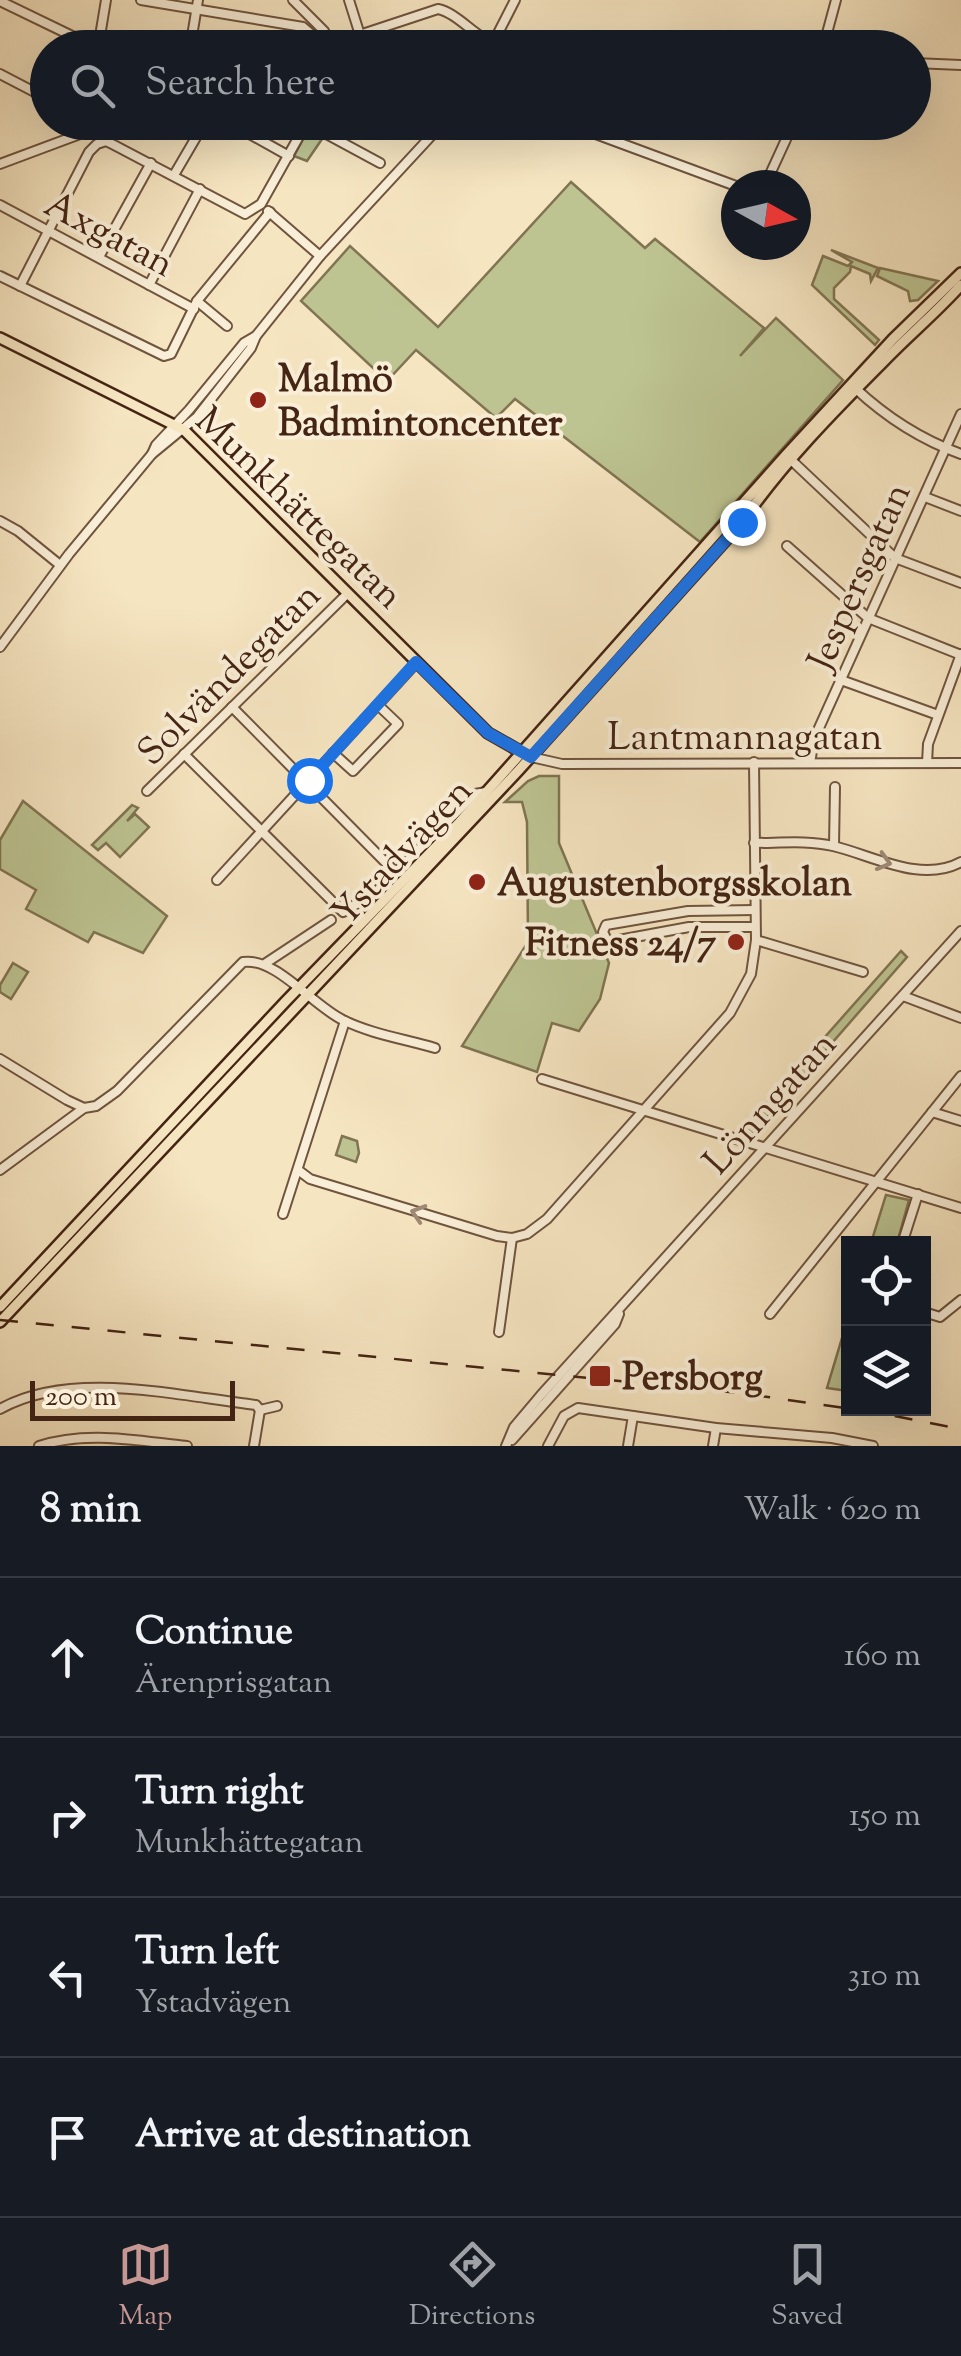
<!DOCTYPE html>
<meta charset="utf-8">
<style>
:root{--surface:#171b24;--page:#242831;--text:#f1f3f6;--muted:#9ea1a6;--line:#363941;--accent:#c59692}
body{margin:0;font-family:"Sorts Mill Goudy",serif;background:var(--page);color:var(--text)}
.controls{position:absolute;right:30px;bottom:30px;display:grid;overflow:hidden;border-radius:0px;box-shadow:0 10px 40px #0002}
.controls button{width:90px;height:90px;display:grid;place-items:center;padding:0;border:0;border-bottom:2px solid var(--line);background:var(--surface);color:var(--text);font:50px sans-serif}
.compass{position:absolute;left:721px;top:170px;width:90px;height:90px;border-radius:50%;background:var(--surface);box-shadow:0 10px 40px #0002;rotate:98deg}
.scale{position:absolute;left:30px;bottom:25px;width:205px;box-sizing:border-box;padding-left:10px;border:5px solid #442413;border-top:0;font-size:28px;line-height:35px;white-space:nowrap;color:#442413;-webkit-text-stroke:8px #f9eed7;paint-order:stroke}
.stop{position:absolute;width:30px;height:30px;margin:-22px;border:8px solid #1a73e8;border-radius:50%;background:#fff}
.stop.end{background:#1a73e8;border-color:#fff;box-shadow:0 2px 10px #0008}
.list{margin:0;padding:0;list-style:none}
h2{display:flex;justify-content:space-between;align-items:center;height:130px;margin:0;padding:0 40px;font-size:42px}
h2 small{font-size:32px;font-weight:400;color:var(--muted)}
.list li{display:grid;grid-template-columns:65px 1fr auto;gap:30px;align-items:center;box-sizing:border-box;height:160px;padding:0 40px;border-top:2px solid var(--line)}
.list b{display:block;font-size:38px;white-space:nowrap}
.list p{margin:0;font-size:32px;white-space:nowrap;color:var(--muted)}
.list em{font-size:32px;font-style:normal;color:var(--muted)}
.icon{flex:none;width:55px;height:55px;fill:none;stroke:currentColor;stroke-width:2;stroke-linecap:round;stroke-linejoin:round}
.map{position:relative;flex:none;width:961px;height:1446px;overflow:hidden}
.search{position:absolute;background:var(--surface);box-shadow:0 10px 40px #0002;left:30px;right:30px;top:30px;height:110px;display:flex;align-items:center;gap:25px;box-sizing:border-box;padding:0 35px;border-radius:55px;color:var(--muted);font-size:38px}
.sheet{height:770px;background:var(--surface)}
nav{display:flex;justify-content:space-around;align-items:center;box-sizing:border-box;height:140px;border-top:2px solid var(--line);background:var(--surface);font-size:28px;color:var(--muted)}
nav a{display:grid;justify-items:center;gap:5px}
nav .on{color:var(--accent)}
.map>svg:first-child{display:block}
.green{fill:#bdc492;stroke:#807452;stroke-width:2.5}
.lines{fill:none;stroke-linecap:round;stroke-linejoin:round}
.minor-casing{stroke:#70543e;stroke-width:12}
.major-casing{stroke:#442413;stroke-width:14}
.minor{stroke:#f9eed7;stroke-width:8}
.major{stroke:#f6e5c1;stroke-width:9}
.rail{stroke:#442413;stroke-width:2.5;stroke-dasharray:18 18;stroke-linecap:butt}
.oneway{stroke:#9e8975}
.route{stroke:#1a73e8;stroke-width:12}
.poi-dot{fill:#8f2418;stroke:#f9eed7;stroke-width:4}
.labels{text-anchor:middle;stroke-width:8;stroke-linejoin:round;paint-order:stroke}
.street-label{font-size:38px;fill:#442413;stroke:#f9eed7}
.poi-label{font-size:38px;font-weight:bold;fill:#442413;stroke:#f9eed7;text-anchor:start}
</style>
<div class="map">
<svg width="961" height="1446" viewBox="0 0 961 1446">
<rect width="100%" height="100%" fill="#f6e5c1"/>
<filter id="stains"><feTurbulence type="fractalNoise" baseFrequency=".002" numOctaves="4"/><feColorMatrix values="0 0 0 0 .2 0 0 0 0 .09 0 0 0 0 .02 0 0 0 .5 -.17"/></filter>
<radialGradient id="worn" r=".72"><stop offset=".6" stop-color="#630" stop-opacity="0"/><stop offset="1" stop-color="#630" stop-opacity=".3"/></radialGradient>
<!-- green -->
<g class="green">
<path d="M 309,128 L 320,133 L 322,139 L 307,161 L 294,156 Z"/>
<path d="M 571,182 L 645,248 L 655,239 L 764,328 L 740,356 L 776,318 L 843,380 L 700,542 L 515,399 L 496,418 L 416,350 L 387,381 L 301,301 L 350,246 L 438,327 Z"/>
<path d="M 831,250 L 878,268 L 871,281 L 870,274 L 851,266 L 850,272 L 834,288 L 834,299 L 879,340 L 875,345 L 812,285 L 823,256 L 848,266 L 852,262 Z"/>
<path d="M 880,268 L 938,281 L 918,300 L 910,301 L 908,291 L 877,276 Z"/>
<path d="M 539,776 L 559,776 L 559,843 L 609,963 L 600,999 L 579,1031 L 552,1023 L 537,1072 L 462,1046 L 528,942 L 527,822 L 522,802 L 505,802 L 528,781 Z"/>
<path d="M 23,801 L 167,916 L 143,953 L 94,932 L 88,942 L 26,909 L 36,890 L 0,869 L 0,840 Z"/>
<path d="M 132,805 L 138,808 L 127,821 L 135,814 L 149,827 L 120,857 L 106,843 L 98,850 L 92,845 Z"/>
<path d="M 901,951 L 907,957 L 750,1137 L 739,1134 Z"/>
<path d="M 13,963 L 28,972 L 11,999 L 0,992 L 0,985 Z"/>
<path d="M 342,1136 L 357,1141 L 359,1153 L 356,1162 L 336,1155 Z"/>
<path d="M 886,1195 L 909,1200 L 897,1243 L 871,1243 Z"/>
<path d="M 848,1318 L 848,1391 L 827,1388 Z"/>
</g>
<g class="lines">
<defs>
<g id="minor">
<path d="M 141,0 L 303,27 L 317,39"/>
<path d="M 293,0 L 324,31 L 330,44"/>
<path d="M 349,0 L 360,35"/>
<path d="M 0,1 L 97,48"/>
<path d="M 492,45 L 515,0"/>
<path d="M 98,48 L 106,0"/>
<path d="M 190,48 L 198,0"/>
<path d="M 320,48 L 438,9 C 458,13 476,39 503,48"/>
<path d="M 823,48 L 836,0"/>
<path d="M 914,63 L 961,65"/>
<path d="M 0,74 L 48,99"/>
<path d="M 105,122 L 109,122"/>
<path d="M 228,122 L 289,156"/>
<path d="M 541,122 L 557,127 L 566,123 L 736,186"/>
<path d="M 306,123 L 380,163"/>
<path d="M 0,164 L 83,133 L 85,122"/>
<path d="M 174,175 L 205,122"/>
<path d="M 765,185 L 794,122"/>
<path d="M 0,205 L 194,309"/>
<path d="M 268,211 L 320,256"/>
<path d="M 99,257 L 151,163"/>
<path d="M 0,276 L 164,356 L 171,354 L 197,301 L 270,212"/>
<path d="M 149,285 L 200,189"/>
<path d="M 20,286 L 89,152 L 97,144 L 106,141 L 114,145 L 245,214 L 261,204 L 307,122"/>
<path d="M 197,301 L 227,326"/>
<path d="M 855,388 C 886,417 922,440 961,454"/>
<path d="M 152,454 L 197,417 L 251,348 L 256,336 L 320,256 L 444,122"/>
<path d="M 789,458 L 895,558 L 961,583"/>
<path d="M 925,497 L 961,511"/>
<path d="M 0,521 L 18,531 L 60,565"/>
<path d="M 787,546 L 868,618 L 961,655"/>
<path d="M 0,647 L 69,554 L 152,454 L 156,445 L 189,410 L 244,343 L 256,336"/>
<path d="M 841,680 L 938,715"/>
<path d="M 232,707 L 396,873"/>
<path d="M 333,753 L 353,771 L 398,724 L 378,705"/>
<path d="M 184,754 L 343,912 L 375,893 L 475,794 L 486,792"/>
<path d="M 531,757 L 562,764 L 961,763"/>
<path d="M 810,763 L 814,739 L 961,414"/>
<path d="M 927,763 L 928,744 L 961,654"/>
<path d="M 147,791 L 347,594"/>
<path d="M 754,843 C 780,843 808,840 833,846 C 872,855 921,884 961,862"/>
<path d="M 834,846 L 835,787"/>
<path d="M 217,880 L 417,662"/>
<path d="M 755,910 L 688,911 L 606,925 L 603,932 L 608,942 L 689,927 L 755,927"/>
<path d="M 756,940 L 863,972"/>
<path d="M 266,963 L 331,920"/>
<path d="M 903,996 L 961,1018"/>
<path d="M 0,1059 L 67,1100 L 84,1108"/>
<path d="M 542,1079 L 961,1208"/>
<path d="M 932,1112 L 961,1121"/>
<path d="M 0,1170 L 84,1108 L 96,1106 L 117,1091 L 243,962 C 276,957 313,1006 343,1020 C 371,1034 405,1039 435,1048"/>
<path d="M 298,1170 L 310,1179 L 497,1236 L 512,1238 L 527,1234 L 547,1219 L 730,1013 L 751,974 L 756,940 L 754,762"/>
<path d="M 283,1214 L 345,1021"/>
<path d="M 902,1244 L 918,1194"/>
<path d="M 924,1312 L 940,1317 L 961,1300"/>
<path d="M 770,1314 L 961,1076"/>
<path d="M 499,1332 L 512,1238"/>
<path d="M 0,1409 C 71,1369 178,1396 256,1405 L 260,1410"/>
<path d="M 260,1410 L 277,1406"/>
<path d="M 512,1440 L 615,1324 L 619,1314"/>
<path d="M 39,1446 C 87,1430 138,1441 187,1446"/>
<path d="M 254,1446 L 260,1410"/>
<path d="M 506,1446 L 514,1427 L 541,1395 L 961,931"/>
<path d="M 548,1446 L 564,1416 L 578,1408 L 716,1428 L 832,1438 L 873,1446"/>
<path d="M 628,1446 L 633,1416"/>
<path d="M 713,1446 L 716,1428"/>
</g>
<g id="major">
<path d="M 0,338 L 184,430 L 488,733 L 525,754"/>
<path d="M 0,1307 L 286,1001 L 458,824 L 786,455 L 893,339 L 961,273"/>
<path d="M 0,1322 L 518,771 L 742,522 C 782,464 834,411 884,361 C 909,335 937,312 961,285"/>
</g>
</defs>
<!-- minor casing -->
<use href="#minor" class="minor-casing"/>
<!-- major casing -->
<use href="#major" class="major-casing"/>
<!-- minor -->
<use href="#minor" class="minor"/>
<!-- major -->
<use href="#major" class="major"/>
<!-- rail -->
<path class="rail" d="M 0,1320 L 740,1393 L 879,1413 L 961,1429"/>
</g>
<!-- one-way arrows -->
<defs><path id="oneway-chevron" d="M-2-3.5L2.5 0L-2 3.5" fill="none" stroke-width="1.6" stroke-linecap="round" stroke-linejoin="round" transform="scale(2.5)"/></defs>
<g class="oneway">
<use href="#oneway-chevron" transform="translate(884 862) rotate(16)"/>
<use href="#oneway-chevron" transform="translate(418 1213) rotate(-163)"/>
</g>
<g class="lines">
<!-- route -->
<path class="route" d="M 309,780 L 416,662 L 488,733 L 531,757 L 742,522"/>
</g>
<!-- markers -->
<g class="poi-dot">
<circle cx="258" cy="400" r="10"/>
<circle cx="477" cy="882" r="10"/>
<circle cx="736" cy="942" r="10"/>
<rect x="588" y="1364" width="24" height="24" rx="5"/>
</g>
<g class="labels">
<!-- street labels -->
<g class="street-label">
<text transform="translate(110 233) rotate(28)" y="13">Axgatan</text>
<text transform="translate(300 507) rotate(44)" y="13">Munkhättegatan</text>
<text transform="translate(858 576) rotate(-66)" y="13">Jespersgatan</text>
<text transform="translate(228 673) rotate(-45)" y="13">Solvändegatan</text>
<text x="745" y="749">Lantmannagatan</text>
<text transform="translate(401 851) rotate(-47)" y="13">Ystadvägen</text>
<text transform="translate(769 1102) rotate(-48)" y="13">Lönngatan</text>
</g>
<!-- poi labels -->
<g class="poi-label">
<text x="278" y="391">Malmö<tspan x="278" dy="44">Badmintoncenter</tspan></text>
<text x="497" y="895">Augustenborgsskolan</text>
<text x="716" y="955" text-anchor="end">Fitness 24/7</text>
<text x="622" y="1389">Persborg</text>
</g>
</g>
<rect width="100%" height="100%" filter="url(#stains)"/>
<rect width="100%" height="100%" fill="url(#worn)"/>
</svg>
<div class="controls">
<button><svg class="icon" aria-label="locate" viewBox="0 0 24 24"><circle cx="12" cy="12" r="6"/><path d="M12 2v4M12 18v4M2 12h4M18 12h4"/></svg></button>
<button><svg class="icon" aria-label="layers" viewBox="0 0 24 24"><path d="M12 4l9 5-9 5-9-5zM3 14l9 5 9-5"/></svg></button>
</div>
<svg class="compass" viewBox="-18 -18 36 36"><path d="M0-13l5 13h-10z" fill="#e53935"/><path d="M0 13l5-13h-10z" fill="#9ea1a6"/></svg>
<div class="scale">200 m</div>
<div class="stop" style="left:309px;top:780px"></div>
<div class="stop end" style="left:742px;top:522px"></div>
<div class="search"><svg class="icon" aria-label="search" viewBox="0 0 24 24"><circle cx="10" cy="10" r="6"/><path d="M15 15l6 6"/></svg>Search here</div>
</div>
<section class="sheet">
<h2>8 min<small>Walk · 620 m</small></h2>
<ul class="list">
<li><svg class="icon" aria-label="ahead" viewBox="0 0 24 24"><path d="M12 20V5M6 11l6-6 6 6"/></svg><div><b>Continue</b><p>Ärenprisgatan</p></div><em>160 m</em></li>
<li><svg class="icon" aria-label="right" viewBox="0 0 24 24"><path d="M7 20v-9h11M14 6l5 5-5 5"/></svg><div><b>Turn right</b><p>Munkhättegatan</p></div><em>150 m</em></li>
<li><svg class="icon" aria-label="left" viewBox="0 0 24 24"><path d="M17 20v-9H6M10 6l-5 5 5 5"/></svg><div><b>Turn left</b><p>Ystadvägen</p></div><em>310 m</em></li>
<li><svg class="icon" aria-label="arrive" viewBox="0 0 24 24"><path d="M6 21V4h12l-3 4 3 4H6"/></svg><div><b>Arrive at destination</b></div></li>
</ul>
</section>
<nav>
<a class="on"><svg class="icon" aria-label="map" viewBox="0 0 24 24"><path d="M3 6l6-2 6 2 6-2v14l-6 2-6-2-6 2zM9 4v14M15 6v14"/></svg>Map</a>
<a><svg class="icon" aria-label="directions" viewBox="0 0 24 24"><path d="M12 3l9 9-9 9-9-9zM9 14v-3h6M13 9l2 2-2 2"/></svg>Directions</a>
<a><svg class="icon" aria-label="saved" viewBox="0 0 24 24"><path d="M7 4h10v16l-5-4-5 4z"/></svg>Saved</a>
</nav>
